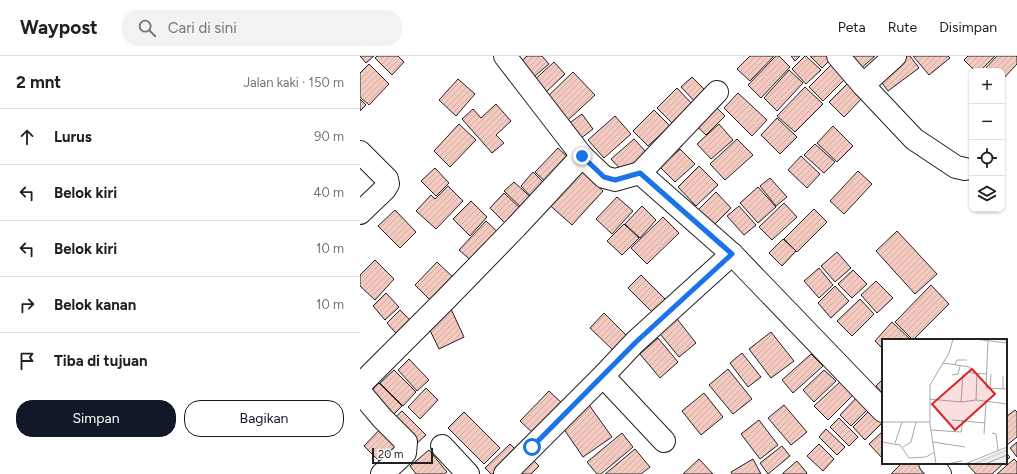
<!DOCTYPE html>
<html lang="id">
<meta charset="utf-8">
<style>
:root{--surface:#fff;--page:#f2f2f2;--text:#202124;--muted:#757577;--line:#e0e0e0;--accent:#111827}
body{margin:0;font-family:Figtree,sans-serif;background:var(--page);color:var(--text)}
.controls{position:absolute;right:12px;top:12px;display:grid;overflow:hidden;border-radius:8px;box-shadow:0 1px 3px #0004}
.controls button{width:36px;height:36px;display:grid;place-items:center;padding:0;border:0;border-bottom:1px solid var(--line);background:var(--surface);color:var(--text);font:20px sans-serif}
.scale{position:absolute;left:12px;bottom:10px;width:61px;box-sizing:border-box;padding-left:4px;border:2px solid #222;border-top:0;font-size:11px;line-height:14px;white-space:nowrap;color:#222;-webkit-text-stroke:3px #fff;paint-order:stroke}
.stop{position:absolute;width:12px;height:12px;margin:-9px;border:3px solid #1a73e8;border-radius:50%;background:#fff}
.stop.end{background:#1a73e8;border-color:#fff;box-shadow:0 1px 4px #0008}
.list{margin:0;padding:0;list-style:none}
h2{display:flex;justify-content:space-between;align-items:center;height:52px;margin:0;padding:0 16px;font-size:17px}
h2 small{font-size:13px;font-weight:400;color:var(--muted)}
.list li{display:grid;grid-template-columns:26px 1fr auto;gap:12px;align-items:center;box-sizing:border-box;height:56px;padding:0 16px;border-top:1px solid var(--line)}
.list b{display:block;font-size:15px;white-space:nowrap}
.list em{font-size:13px;font-style:normal;color:var(--muted)}
.actions{display:flex;gap:8px;padding:12px 16px}
.actions a{flex:1;padding:9px 0;border:1px solid var(--accent);border-radius:16px;text-align:center;font-size:14px;color:var(--accent)}
.actions .main{background:var(--accent);color:#fff}
.icon{flex:none;width:22px;height:22px;fill:none;stroke:currentColor;stroke-width:2;stroke-linecap:round;stroke-linejoin:round}
.map{position:relative;flex:none;width:657px;height:418px;overflow:hidden}
header{display:flex;align-items:center;gap:24px;box-sizing:border-box;height:56px;padding:0 20px;background:var(--surface);border-bottom:1px solid var(--line)}
header strong{font-size:19px}
nav{display:flex;gap:22px;margin-inline-start:auto;font-size:14px}
.search{width:280px;height:36px;background:var(--page);display:flex;align-items:center;gap:10px;box-sizing:border-box;padding:0 14px;border-radius:16px;color:var(--muted);font-size:15px}
main{display:flex}
aside{flex:1;background:var(--surface)}
.map>svg:first-child{display:block}
.building{fill:url(#building-hatch);stroke:#222}
.lines{fill:none;stroke-linecap:round;stroke-linejoin:round}
.minor-casing{stroke:#222;stroke-width:24}
.minor{stroke:#fff;stroke-width:22}
.route{stroke:#1a73e8;stroke-width:5}
.inset-river{fill:none;stroke:#d9d9d9;stroke-width:2}
.inset-road{fill:none;stroke:#a7a7a7;stroke-width:1}
.view{fill:#d62828;fill-opacity:0.15;stroke:#d62828;stroke-width:2}
.inset-edge{fill:none;stroke:#222;stroke-width:2}
</style>
<header>
<strong>Waypost</strong>
<div class="search"><svg class="icon" aria-label="search" viewBox="0 0 24 24"><circle cx="10" cy="10" r="6"/><path d="M15 15l6 6"/></svg>Cari di sini</div>
<nav><a>Peta</a><a>Rute</a><a>Disimpan</a></nav>
</header>
<main>
<aside>
<h2>2 mnt<small>Jalan kaki · 150 m</small></h2>
<ul class="list">
<li><svg class="icon" aria-label="ahead" viewBox="0 0 24 24"><path d="M12 20V5M6 11l6-6 6 6"/></svg><div><b>Lurus</b></div><em>90 m</em></li>
<li><svg class="icon" aria-label="left" viewBox="0 0 24 24"><path d="M17 20v-9H6M10 6l-5 5 5 5"/></svg><div><b>Belok kiri</b></div><em>40 m</em></li>
<li><svg class="icon" aria-label="left" viewBox="0 0 24 24"><path d="M17 20v-9H6M10 6l-5 5 5 5"/></svg><div><b>Belok kiri</b></div><em>10 m</em></li>
<li><svg class="icon" aria-label="right" viewBox="0 0 24 24"><path d="M7 20v-9h11M14 6l5 5-5 5"/></svg><div><b>Belok kanan</b></div><em>10 m</em></li>
<li><svg class="icon" aria-label="arrive" viewBox="0 0 24 24"><path d="M6 21V4h12l-3 4 3 4H6"/></svg><div><b>Tiba di tujuan</b></div></li>
</ul>
<div class="actions"><a class="main">Simpan</a><a>Bagikan</a></div>
</aside>
<div class="map">
<svg width="657" height="418" viewBox="0 0 657 418">
<defs>
<pattern id="building-hatch" width="6" height="6" patternUnits="userSpaceOnUse"><rect width="6" height="6" fill="#f3c9c0"/><path d="M-1 1l2-2M0 6l6-6M5 7l2-2" fill="none" stroke="#d0aca5"/></pattern>
</defs>
<rect width="100%" height="100%" fill="#fff"/>
<!-- building -->
<g class="building">
<path d="M 0,0 L 14,0 L 6,7 Z"/>
<path d="M 17,0 L 38,0 L 44,6 L 32,19 L 15,2 Z"/>
<path d="M 167,0 L 182,0 L 189,8 L 169,25 L 156,10 Z"/>
<path d="M 390,0 L 414,0 L 390,25 L 377,13 Z"/>
<path d="M 416,0 L 419,0 L 430,11 L 401,42 L 388,29 Z"/>
<path d="M 431,0 L 440,0 L 435,5 Z"/>
<path d="M 445,0 L 446,0 L 461,14 L 446,28 L 432,13 Z"/>
<path d="M 450,0 L 474,0 L 462,12 Z"/>
<path d="M 488,0 L 515,0 L 499,14 Z"/>
<path d="M 545,0 L 550,0 L 559,12 L 528,35 L 517,20 Z"/>
<path d="M 553,0 L 588,0 L 590,2 L 569,19 Z"/>
<path d="M 608,0 L 635,0 L 620,15 L 615,15 L 604,4 Z"/>
<path d="M 637,0 L 656,0 L 657,1 L 657,8 L 642,24 L 642,15 L 623,15 Z"/>
<path d="M 194,6 L 205,18 L 184,38 L 172,26 Z"/>
<path d="M 473,7 L 487,21 L 463,45 L 449,31 Z"/>
<path d="M 9,8 L 29,28 L 9,49 L 0,41 L 0,17 Z"/>
<path d="M 429,14 L 443,27 L 417,55 L 404,42 Z"/>
<path d="M 213,16 L 235,39 L 207,65 L 185,43 Z"/>
<path d="M 332,21 L 349,38 L 338,49 L 321,31 Z"/>
<path d="M 98,23 L 115,38 L 96,60 L 79,44 Z"/>
<path d="M 491,24 L 506,38 L 484,61 L 469,46 Z"/>
<path d="M 445,31 L 463,48 L 435,76 L 417,60 Z"/>
<path d="M 317,32 L 334,50 L 314,69 L 297,52 Z"/>
<path d="M 378,37 L 407,64 L 392,80 L 364,52 Z"/>
<path d="M 0,43 L 6,49 L 0,55 Z"/>
<path d="M 351,46 L 365,60 L 346,79 L 332,66 Z"/>
<path d="M 136,48 L 151,65 L 136,79 L 144,87 L 132,97 L 102,63 L 113,53 L 121,62 Z"/>
<path d="M 294,54 L 310,70 L 288,90 L 273,75 Z"/>
<path d="M 222,58 L 233,73 L 216,86 L 204,71 Z"/>
<path d="M 255,60 L 271,78 L 244,102 L 228,84 Z"/>
<path d="M 417,62 L 437,81 L 420,98 L 401,79 Z"/>
<path d="M 99,68 L 116,84 L 90,111 L 74,95 Z"/>
<path d="M 359,68 L 373,84 L 351,103 L 337,88 Z"/>
<path d="M 473,70 L 493,90 L 477,106 L 457,87 Z"/>
<path d="M 274,83 L 287,97 L 265,118 L 251,103 Z"/>
<path d="M 377,83 L 393,99 L 365,124 L 350,108 Z"/>
<path d="M 455,88 L 475,106 L 464,117 L 444,99 Z"/>
<path d="M 198,92 L 213,106 L 190,130 L 175,116 Z"/>
<path d="M 320,93 L 335,108 L 315,126 L 300,111 Z"/>
<path d="M 441,100 L 460,118 L 447,132 L 428,114 Z"/>
<path d="M 216,110 L 243,135 L 212,169 L 185,145 Z"/>
<path d="M 339,110 L 358,129 L 336,150 L 318,131 Z"/>
<path d="M 75,112 L 89,127 L 76,140 L 61,125 Z"/>
<path d="M 498,115 L 512,128 L 484,158 L 470,145 Z"/>
<path d="M 173,116 L 187,130 L 174,144 L 161,130 Z"/>
<path d="M 410,122 L 427,141 L 416,150 L 400,130 Z"/>
<path d="M 154,126 L 176,146 L 166,156 L 144,135 Z"/>
<path d="M 88,130 L 103,145 L 76,173 L 56,155 L 71,139 L 75,143 Z"/>
<path d="M 398,131 L 416,151 L 398,167 L 380,147 Z"/>
<path d="M 356,136 L 371,152 L 353,170 L 337,155 Z"/>
<path d="M 144,137 L 164,156 L 149,171 L 130,152 Z"/>
<path d="M 257,141 L 273,155 L 252,178 L 236,163 Z"/>
<path d="M 111,145 L 127,161 L 110,180 L 93,163 Z"/>
<path d="M 424,147 L 437,161 L 412,184 L 399,171 Z"/>
<path d="M 282,150 L 296,164 L 280,182 L 265,168 Z"/>
<path d="M 379,150 L 396,169 L 384,179 L 367,160 Z"/>
<path d="M 454,153 L 467,166 L 437,196 L 424,183 Z"/>
<path d="M 35,154 L 56,176 L 40,192 L 18,170 Z"/>
<path d="M 303,161 L 319,177 L 287,208 L 271,192 Z"/>
<path d="M 126,165 L 141,179 L 114,207 L 99,194 Z"/>
<path d="M 264,168 L 279,182 L 262,199 L 247,185 Z"/>
<path d="M 537,175 L 577,218 L 555,238 L 516,195 Z"/>
<path d="M 423,183 L 436,195 L 422,210 L 409,197 Z"/>
<path d="M 477,196 L 491,212 L 475,226 L 461,210 Z"/>
<path d="M 15,204 L 34,223 L 15,244 L 0,230 L 0,219 Z"/>
<path d="M 77,206 L 97,225 L 74,248 L 55,229 Z"/>
<path d="M 459,212 L 473,229 L 459,242 L 444,225 Z"/>
<path d="M 493,214 L 507,228 L 492,242 L 478,228 Z"/>
<path d="M 281,219 L 309,247 L 296,260 L 268,232 Z"/>
<path d="M 516,225 L 533,242 L 517,257 L 501,239 Z"/>
<path d="M 571,229 L 589,248 L 553,284 L 535,266 Z"/>
<path d="M 475,230 L 489,245 L 471,262 L 458,247 Z"/>
<path d="M 26,237 L 39,251 L 25,264 L 13,250 Z"/>
<path d="M 500,243 L 514,258 L 492,280 L 477,265 Z"/>
<path d="M 91,253 L 104,281 L 79,293 L 66,266 Z"/>
<path d="M 40,254 L 55,269 L 41,283 L 27,267 Z"/>
<path d="M 244,257 L 270,283 L 256,297 L 230,272 Z"/>
<path d="M 314,259 L 336,287 L 319,301 L 296,273 Z"/>
<path d="M 532,266 L 551,284 L 523,284 L 523,293 L 515,285 Z"/>
<path d="M 411,276 L 434,305 L 411,322 L 389,293 Z"/>
<path d="M 298,282 L 318,306 L 300,322 L 280,298 Z"/>
<path d="M 382,297 L 401,321 L 388,331 L 370,307 Z"/>
<path d="M 451,298 L 463,310 L 433,337 L 422,324 Z"/>
<path d="M 49,303 L 69,324 L 57,335 L 38,314 Z"/>
<path d="M 368,313 L 392,343 L 373,358 L 349,329 Z"/>
<path d="M 34,314 L 56,336 L 43,350 L 20,327 Z"/>
<path d="M 464,314 L 476,325 L 454,346 L 443,334 Z"/>
<path d="M 523,323 L 523,338 L 516,330 Z"/>
<path d="M 480,326 L 493,339 L 468,364 L 454,350 Z"/>
<path d="M 19,327 L 42,350 L 29,363 L 6,340 Z"/>
<path d="M 66,332 L 78,344 L 60,363 L 48,351 Z"/>
<path d="M 189,335 L 205,350 L 176,380 L 160,365 Z"/>
<path d="M 344,337 L 363,361 L 341,379 L 322,355 Z"/>
<path d="M 499,339 L 510,351 L 491,370 L 480,359 Z"/>
<path d="M 227,346 L 252,381 L 223,401 L 199,366 Z"/>
<path d="M 424,349 L 447,376 L 431,389 L 408,362 Z"/>
<path d="M 514,350 L 523,360 L 523,366 L 505,384 L 493,371 Z"/>
<path d="M 655,354 L 657,356 L 657,381 L 647,389 L 646,388 L 646,361 Z"/>
<path d="M 42,355 L 66,379 L 54,390 L 31,365 Z"/>
<path d="M 104,356 L 140,392 L 124,408 L 88,372 Z"/>
<path d="M 479,362 L 498,381 L 489,390 L 470,371 Z"/>
<path d="M 399,364 L 418,389 L 400,403 L 381,378 Z"/>
<path d="M 22,371 L 40,392 L 21,407 L 4,390 Z"/>
<path d="M 466,373 L 485,391 L 477,399 L 459,381 Z"/>
<path d="M 523,375 L 523,403 L 509,388 Z"/>
<path d="M 262,377 L 273,391 L 241,418 L 237,418 L 227,406 Z"/>
<path d="M 657,386 L 657,401 L 650,392 Z"/>
<path d="M 150,388 L 160,398 L 140,418 L 131,418 L 125,412 Z"/>
<path d="M 459,388 L 474,403 L 463,415 L 447,400 Z"/>
<path d="M 422,390 L 430,400 L 408,418 L 400,407 Z"/>
<path d="M 275,393 L 290,411 L 281,418 L 245,418 Z"/>
<path d="M 69,394 L 87,416 L 84,418 L 56,418 L 50,410 Z"/>
<path d="M 646,397 L 650,401 L 646,405 Z"/>
<path d="M 168,399 L 179,410 L 171,418 L 148,418 Z"/>
<path d="M 339,403 L 353,418 L 323,418 Z"/>
<path d="M 393,403 L 401,418 L 372,418 L 371,416 Z"/>
<path d="M 654,403 L 657,406 L 657,418 L 637,418 Z"/>
<path d="M 437,405 L 447,417 L 446,418 L 422,418 Z"/>
<path d="M 542,407 L 562,407 L 572,418 L 531,418 Z"/>
<path d="M 606,407 L 644,407 L 632,418 L 616,418 Z"/>
</g>
<g class="lines">
<defs>
<g id="minor">
<path d="M 145,0 L 222,100 L 244,121 L 255,124 L 280,117 L 372,198 L 523,355"/>
<path d="M 478,0 L 503,29 L 554,83 L 596,111 L 605,113"/>
<path d="M 503,29 L 535,0"/>
<path d="M 0,96 L 27,123 L 28,128 L 25,133 L 0,157"/>
<path d="M 280,117 L 357,36"/>
<path d="M 243,320 L 304,385"/>
<path d="M 0,329 L 86,243 L 156,171 L 222,100"/>
<path d="M 0,336 L 22,362 L 46,386 L 45,397 L 22,418"/>
<path d="M 82,390 L 108,418"/>
<path d="M 570,407 L 580,418"/>
<path d="M 145,418 L 243,320 L 275,286 L 372,198"/>
</g>
</defs>
<!-- minor casing -->
<use href="#minor" class="minor-casing"/>
<!-- minor -->
<use href="#minor" class="minor"/>
</g>
<g class="lines">
<!-- route -->
<path class="route" d="M 172,391 L 276,286 L 372,198 L 280,117 L 255,124 L 244,121 L 222,100"/>
</g>
<!-- overview -->
<g transform="translate(522 283)">
<rect width="125" height="125" fill="#fff"/>
<path d="M 125,110 L 125,125 L 88,125 L 102,119 Z" fill="#eee"/>
<path class="inset-river" d="M 113,0 L 125,1M 92,125 L 125,111"/>
<path class="inset-road" d="M 92,0 L 125,4M 106,1 L 104,49 L 125,50M 61,24 L 88,28 L 89,34 L 105,35M 73,26 L 75,21 L 85,21M 70,36 L 76,35 L 78,27M 108,49 L 109,35M 121,50 L 121,37M 47,60 L 79,63 L 94,61 L 125,65M 94,61 L 95,35M 79,63 L 81,35M 70,81 L 103,84M 0,83 L 48,83M 49,91 L 79,93 L 81,81M 110,94 L 114,95 L 116,111M 102,95 L 104,63M 0,103 L 18,106 L 27,119 L 44,118 L 51,114M 51,103 L 83,108M 13,104 L 20,83M 21,108 L 29,103 L 34,83M 54,125 L 48,85 L 48,46 L 67,14 L 71,0M 65,125 L 80,122M 83,125 L 125,108M 103,125 L 125,116"/>
<path class="view" d="M 90,30 L 113,55 L 73,91 L 50,65 Z"/>
<rect width="125" height="125" class="inset-edge"/>
</g>
</svg>
<div class="controls">
<button>+</button>
<button>−</button>
<button><svg class="icon" aria-label="locate" viewBox="0 0 24 24"><circle cx="12" cy="12" r="6"/><path d="M12 2v4M12 18v4M2 12h4M18 12h4"/></svg></button>
<button><svg class="icon" aria-label="layers" viewBox="0 0 24 24"><path d="M12 4l9 5-9 5-9-5zM3 14l9 5 9-5"/></svg></button>
</div>
<div class="scale">20 m</div>
<div class="stop" style="left:172px;top:391px"></div>
<div class="stop end" style="left:222px;top:100px"></div>
</div>
</main>
